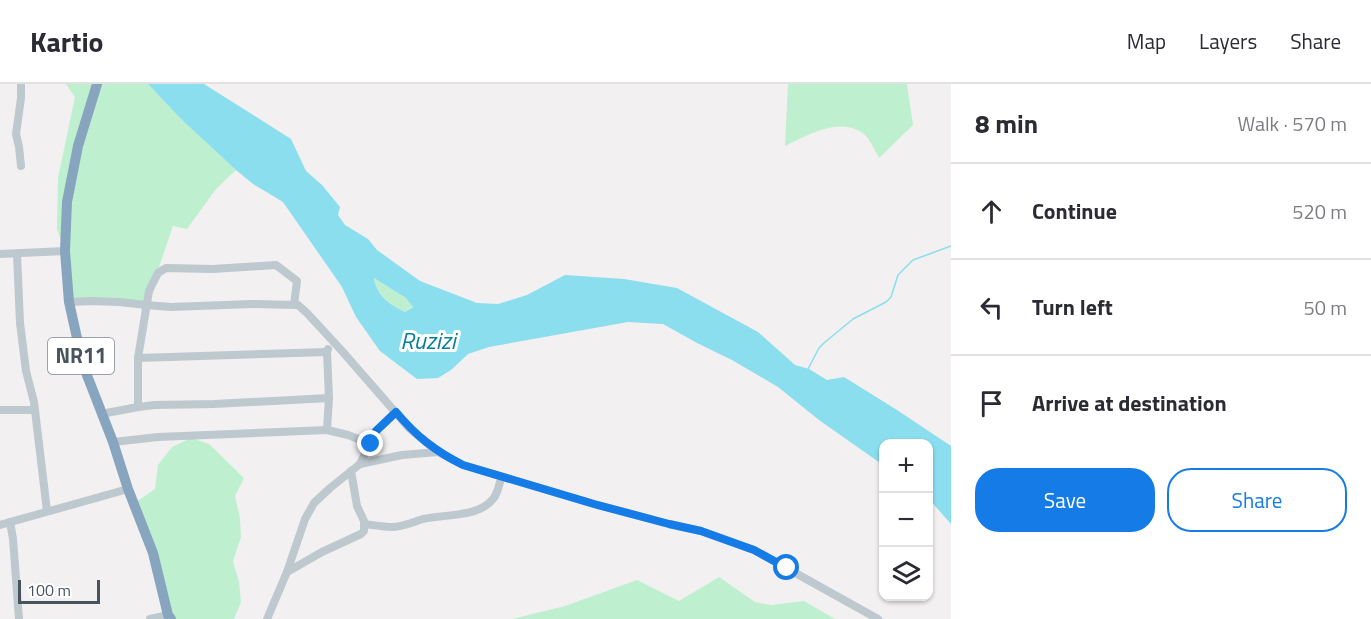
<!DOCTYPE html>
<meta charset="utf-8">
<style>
:root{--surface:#fff;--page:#f7f7f7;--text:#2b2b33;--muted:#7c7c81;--line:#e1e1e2;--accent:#157be7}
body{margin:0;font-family:"Titillium Web",sans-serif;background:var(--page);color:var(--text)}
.controls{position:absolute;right:18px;bottom:18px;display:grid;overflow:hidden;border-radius:12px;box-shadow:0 2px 4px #0004}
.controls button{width:54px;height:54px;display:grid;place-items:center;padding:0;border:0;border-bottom:2px solid var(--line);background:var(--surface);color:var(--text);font:30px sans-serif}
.scale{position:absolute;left:18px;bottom:15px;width:82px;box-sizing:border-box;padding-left:6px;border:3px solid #47545e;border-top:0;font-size:16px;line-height:21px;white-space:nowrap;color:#47545e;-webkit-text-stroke:4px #fff;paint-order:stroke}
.stop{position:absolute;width:18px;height:18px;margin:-14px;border:4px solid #157be7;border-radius:50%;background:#fff}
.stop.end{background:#157be7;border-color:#fff;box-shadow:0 2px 6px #0008}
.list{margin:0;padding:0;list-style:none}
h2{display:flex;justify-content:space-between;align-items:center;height:78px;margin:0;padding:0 24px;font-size:26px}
h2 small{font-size:20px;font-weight:400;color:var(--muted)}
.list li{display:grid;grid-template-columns:39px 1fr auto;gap:18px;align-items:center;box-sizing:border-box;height:96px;padding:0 24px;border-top:2px solid var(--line)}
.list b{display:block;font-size:22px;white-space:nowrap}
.list em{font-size:20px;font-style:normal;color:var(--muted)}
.actions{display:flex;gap:12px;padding:18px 24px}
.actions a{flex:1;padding:14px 0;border:2px solid var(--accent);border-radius:24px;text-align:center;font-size:21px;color:var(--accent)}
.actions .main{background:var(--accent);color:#fff}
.icon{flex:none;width:33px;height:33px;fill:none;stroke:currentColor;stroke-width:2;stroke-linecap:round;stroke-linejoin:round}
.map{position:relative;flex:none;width:951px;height:535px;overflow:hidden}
header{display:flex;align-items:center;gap:36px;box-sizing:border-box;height:84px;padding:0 30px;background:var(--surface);border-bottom:2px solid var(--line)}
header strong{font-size:28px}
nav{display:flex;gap:33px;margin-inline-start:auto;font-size:21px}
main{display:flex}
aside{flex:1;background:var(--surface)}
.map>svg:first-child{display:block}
.green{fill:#bef0cf}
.water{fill:#8adeee;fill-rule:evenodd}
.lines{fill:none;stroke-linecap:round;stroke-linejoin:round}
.stream{stroke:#8adeee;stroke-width:1.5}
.minor{stroke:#bdc8cf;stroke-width:8}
.highway{stroke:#87a5bf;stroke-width:10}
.route{stroke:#157be7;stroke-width:8}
.labels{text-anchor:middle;stroke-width:6;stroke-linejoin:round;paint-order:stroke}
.shield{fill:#fff;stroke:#7e878e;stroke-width:1.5}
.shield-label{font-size:21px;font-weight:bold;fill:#47545e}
.water-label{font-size:24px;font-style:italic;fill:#0a8197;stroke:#fff}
</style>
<header>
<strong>Kartio</strong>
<nav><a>Map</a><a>Layers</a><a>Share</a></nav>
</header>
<main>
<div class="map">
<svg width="951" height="535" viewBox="0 0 951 535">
<rect width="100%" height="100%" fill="#f2f0f0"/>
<!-- green -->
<g class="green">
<path d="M 66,0 L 148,0 L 181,35 L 236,86 L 216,105 L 187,145 L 173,142 L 146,221 L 69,218 L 65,167 L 57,145 L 58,94 L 75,13 Z"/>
<path d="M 788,0 L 907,0 L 913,41 L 879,74 C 875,67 870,55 864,50 C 840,32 808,51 785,62 Z"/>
<path d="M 374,194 L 406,214 L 413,222 L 405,228 C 389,220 378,212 374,194 Z"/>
<path d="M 191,354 L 209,360 L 244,394 L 235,412 L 240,434 L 241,453 L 233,477 L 239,498 L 241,518 L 234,535 L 171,535 L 133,420 L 155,405 L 158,381 L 172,363 Z"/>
<path d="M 719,493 L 755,518 L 771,521 L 804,517 L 835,535 L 512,535 L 565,522 L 637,496 L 679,517 Z"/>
</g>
<!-- water -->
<path class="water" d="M 148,0 L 204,0 L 291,55 L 306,87 L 322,101 L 340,123 L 338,131 L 345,141 L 368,155 L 377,166 L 420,197 L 477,219 L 498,220 L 527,211 L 565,191 L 624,195 L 677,204 L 758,248 L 795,281 L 809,285 L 827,296 L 844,293 L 897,326 L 951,362 L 951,440 L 929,415 L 928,360 L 884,360 L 883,381 L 819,336 L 778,303 L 732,276 L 697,259 L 663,240 L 628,238 L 489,263 L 468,270 L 451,286 L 438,294 L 417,295 L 380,267 L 356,233 L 342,203 L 283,118 L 253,100 L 236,86 L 181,35 ZM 374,194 L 406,214 L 413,223 L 405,228 C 389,220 377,212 374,194 Z"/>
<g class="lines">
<!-- stream -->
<path class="stream" d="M 808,285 L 819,264 L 824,259 L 853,235 L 886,218 L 891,213 L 898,191 L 913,176 L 951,162"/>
<!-- minor -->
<g class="minor">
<path d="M 21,82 L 19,63 L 16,50 L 21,14 L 21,0"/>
<path d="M 0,170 L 65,167"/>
<path d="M 17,170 L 20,239 L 26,287 L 34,318 L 47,427"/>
<path d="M 69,218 L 92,217 L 119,218 L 146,221 L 171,223 L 252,220 L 298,221 L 307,229 L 342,267 L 410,345 L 438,368 L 463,381 L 594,420 L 669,440 L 701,447 L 754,466 L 878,535"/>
<path d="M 328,265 L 327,268 L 329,314 L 327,346 L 348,351 L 371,360"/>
<path d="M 138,274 L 327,268"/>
<path d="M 138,323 L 138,274 L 149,207 L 158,189 L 166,184 L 213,185 L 276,181 L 297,197 L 294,221"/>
<path d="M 0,326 L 35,326"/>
<path d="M 101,330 L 138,323 L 155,321 L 214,320 L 329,314"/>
<path d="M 113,358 L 158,353 L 327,346"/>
<path d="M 360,380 L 402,371 L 438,368"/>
<path d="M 10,438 L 13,455 L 19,535"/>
<path d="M 364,440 C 373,441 383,443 392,443 C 403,443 413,438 423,435 C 444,430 478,434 493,415 C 498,409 499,401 501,394"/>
<path d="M 0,441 L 128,405"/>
<path d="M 287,488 L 322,468 L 361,450 L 364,447 L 364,437 L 357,422 L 351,387"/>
<path d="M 150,535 L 168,531"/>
<path d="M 267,535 L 287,488 L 305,435 L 314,419 L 330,404 L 360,380 L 376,347 L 396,328"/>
</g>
<!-- highway -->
<path class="highway" d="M 97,0 L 78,62 L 67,118 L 65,167 L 69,218 L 83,281 L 113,358 L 128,405 L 153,469 L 168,531 L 171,535"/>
</g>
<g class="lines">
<!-- route -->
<path class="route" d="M 371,360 L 376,347 L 396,328 C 416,352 435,367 463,381 L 594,420 L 669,440 L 701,447 L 754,466 L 787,484"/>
</g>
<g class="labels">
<!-- shield labels -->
<rect class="shield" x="48" y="254" width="66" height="36" rx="4.5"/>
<g class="shield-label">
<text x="81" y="279">NR11</text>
</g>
<!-- water labels -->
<g class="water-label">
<text x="428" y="265">Ruzizi</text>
</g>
</g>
</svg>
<div class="controls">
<button>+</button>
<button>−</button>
<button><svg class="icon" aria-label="layers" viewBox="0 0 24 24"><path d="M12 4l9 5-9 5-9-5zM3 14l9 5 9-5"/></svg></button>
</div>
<div class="scale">100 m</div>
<div class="stop" style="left:787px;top:484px"></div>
<div class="stop end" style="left:371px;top:360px"></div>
</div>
<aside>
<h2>8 min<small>Walk · 570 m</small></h2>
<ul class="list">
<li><svg class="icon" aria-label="ahead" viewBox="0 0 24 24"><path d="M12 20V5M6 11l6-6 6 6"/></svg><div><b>Continue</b></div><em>520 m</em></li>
<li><svg class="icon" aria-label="left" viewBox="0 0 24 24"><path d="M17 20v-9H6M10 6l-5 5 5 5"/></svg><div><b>Turn left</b></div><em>50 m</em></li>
<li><svg class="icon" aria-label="arrive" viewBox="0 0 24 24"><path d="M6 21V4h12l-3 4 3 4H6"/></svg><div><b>Arrive at destination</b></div></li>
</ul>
<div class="actions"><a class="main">Save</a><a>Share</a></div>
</aside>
</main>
